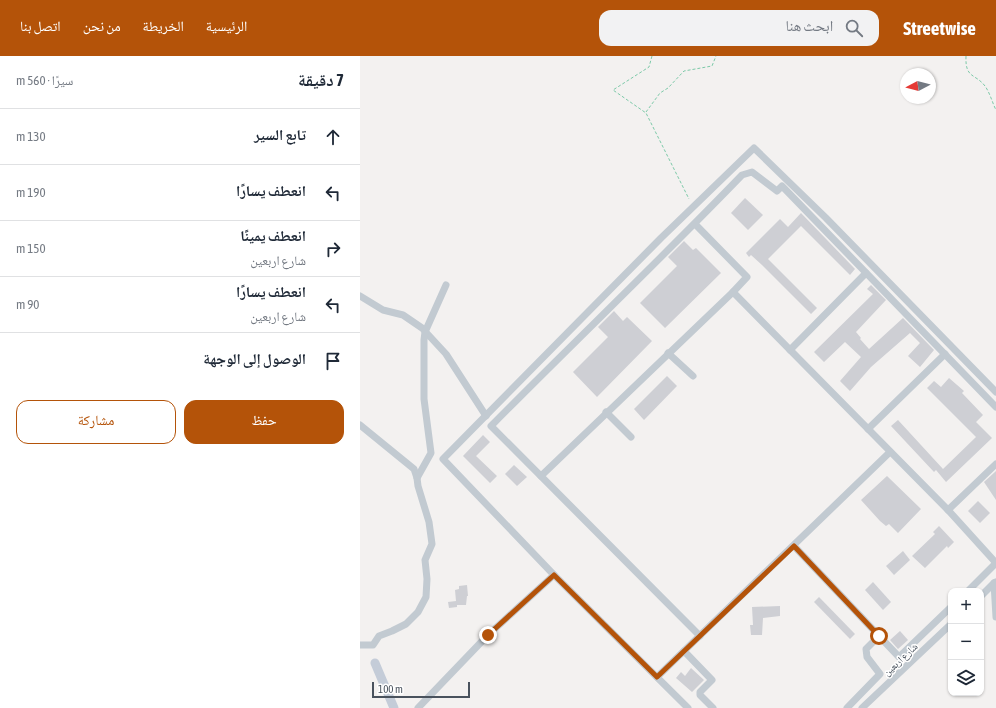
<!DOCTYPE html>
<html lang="ar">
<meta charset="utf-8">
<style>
:root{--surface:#fff;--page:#f2f2f3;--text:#1f2937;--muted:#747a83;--line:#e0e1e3;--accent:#b45309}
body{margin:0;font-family:"Asap Condensed","Noto Naskh Arabic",sans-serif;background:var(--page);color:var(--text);direction:rtl}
.controls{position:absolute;right:12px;bottom:12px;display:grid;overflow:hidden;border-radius:8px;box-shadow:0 1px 3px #0004}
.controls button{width:36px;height:36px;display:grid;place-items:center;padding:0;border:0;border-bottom:1px solid var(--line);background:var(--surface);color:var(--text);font:20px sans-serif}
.compass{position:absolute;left:540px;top:12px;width:36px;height:36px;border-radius:50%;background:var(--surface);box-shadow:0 1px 3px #0004;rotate:263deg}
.scale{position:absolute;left:12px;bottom:10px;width:98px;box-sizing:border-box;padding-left:4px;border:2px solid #49525d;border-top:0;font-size:11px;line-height:14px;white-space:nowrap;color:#49525d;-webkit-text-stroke:3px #fff;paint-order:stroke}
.stop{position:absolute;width:12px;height:12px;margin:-9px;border:3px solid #b45309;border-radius:50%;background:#fff}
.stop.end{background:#b45309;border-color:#fff;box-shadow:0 1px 4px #0008}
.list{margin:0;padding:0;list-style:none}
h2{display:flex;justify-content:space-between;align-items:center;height:52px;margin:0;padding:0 16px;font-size:17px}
h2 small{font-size:13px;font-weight:400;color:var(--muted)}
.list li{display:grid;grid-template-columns:26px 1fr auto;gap:12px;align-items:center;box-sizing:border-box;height:56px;padding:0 16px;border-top:1px solid var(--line)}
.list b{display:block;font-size:15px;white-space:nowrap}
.list p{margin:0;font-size:13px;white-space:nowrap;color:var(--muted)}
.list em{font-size:13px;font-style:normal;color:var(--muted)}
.actions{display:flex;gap:8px;padding:12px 16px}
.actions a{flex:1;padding:9px 0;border:1px solid var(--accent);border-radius:12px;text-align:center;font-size:14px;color:var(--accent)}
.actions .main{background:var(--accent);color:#fff}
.icon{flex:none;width:22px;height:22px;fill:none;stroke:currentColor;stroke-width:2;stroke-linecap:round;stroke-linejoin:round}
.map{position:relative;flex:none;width:636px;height:652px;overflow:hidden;direction:ltr}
header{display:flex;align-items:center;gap:24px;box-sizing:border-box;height:56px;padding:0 20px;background:var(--accent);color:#fff}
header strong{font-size:19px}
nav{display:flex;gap:22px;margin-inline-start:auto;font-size:14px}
.search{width:280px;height:36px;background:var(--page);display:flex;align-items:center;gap:10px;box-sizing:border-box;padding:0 14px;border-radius:12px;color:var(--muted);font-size:15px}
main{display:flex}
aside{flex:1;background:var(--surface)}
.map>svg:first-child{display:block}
.building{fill:#cecfd4}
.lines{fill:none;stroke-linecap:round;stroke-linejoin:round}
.path{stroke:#7cc9a8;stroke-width:1;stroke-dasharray:3 2;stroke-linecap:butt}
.street{stroke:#c2cad1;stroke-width:7}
.secondary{stroke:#c4ccd8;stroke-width:9}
.route{stroke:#b45309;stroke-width:5}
.labels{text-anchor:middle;stroke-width:3;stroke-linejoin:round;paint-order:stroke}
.street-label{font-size:10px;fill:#49525d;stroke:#fff}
</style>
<header>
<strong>Streetwise</strong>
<div class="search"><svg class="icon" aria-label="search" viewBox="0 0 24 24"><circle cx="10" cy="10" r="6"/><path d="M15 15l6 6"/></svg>ابحث هنا</div>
<nav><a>الرئيسية</a><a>الخريطة</a><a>من نحن</a><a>اتصل بنا</a></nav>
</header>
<main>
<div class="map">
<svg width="636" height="652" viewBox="0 0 636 652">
<rect width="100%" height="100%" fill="#f3f1f0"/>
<!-- building -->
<g class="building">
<path d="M 385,142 L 403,159 L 388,174 L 371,157 Z"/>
<path d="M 441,157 L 495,213 L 490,219 L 441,170 L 408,203 L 457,252 L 451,258 L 402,209 L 391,199 L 389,201 L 386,197 L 420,163 L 428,171 Z"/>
<path d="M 324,185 L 333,194 L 336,192 L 361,217 L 305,272 L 280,247 L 317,210 L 308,201 Z"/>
<path d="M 511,229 L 526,244 L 496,276 L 501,282 L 500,283 L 509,293 L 543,262 L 574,294 L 560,311 L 548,300 L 560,287 L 550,277 L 511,311 L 490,335 L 480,325 L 501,301 L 485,286 L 464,306 L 454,296 L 513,238 L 507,233 Z"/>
<path d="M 254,255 L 263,265 L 267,261 L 292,285 L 237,341 L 213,316 L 248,281 L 238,271 Z"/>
<path d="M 307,320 L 317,330 L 284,364 L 274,353 Z"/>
<path d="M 589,322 L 604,335 L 602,337 L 623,359 L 616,366 L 632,382 L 586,426 L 576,414 L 574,416 L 531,370 L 538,364 L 583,413 L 616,381 L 567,332 L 574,325 L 581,331 Z"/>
<path d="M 123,379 L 130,386 L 116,400 L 137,420 L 130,427 L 103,400 Z"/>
<path d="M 154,409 L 167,421 L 157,430 L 145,418 Z"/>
<path d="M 636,415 L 636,444 L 624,426 Z"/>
<path d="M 527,420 L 561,453 L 538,477 L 529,468 L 526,470 L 520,465 L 501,444 Z"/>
<path d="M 618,445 L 630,457 L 620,467 L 608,455 Z"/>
<path d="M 579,470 L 594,486 L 588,492 L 587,490 L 565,512 L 552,500 L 575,478 L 573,476 Z"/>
<path d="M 543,495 L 550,504 L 534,519 L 526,510 Z"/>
<path d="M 513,526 L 531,546 L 523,554 L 505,534 Z"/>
<path d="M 107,529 L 108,540 L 107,540 L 106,549 L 97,549 L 97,551 L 89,552 L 88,546 L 96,545 L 95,534 L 99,533 L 99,530 Z"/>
<path d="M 459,541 L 495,578 L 490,583 L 454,546 Z"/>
<path d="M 420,550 L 420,560 L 403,562 L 402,579 L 391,579 L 390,569 L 393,569 L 392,551 Z"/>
<path d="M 540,575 L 548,584 L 538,593 L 530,584 Z"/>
<path d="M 331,612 L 344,624 L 332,636 L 316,622 L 321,616 L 325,620 Z"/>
</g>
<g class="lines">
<!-- path -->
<g class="path">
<path d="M 292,0 L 289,11 L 253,34 L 286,57 L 329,143"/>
<path d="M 606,0 C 605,23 615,17 625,30 C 630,37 632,46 636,54"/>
<path d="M 286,56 L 300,37 L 308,32 L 324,15 L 352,10 L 356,0"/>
</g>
<!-- street -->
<g class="street">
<path d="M 335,168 L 387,221 L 373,236 L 588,454 L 636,507"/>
<path d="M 0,240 L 23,254 L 43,259 L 62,272 L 86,298 L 126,360"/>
<path d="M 430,294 L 506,217"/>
<path d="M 308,297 L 333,320"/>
<path d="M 246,356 L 271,381"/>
<path d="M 0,369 L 54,413 L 57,422"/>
<path d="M 508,373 L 585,298"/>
<path d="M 181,420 L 373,236"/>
<path d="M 588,454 L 636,408"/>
<path d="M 434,490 L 539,601 L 591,551"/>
<path d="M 194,519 L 83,403 L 301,182 L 394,92 L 466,162 L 636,336"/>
<path d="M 636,526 L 634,527 L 636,561"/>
<path d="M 608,535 L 636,507"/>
<path d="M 621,540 L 634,527"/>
<path d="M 340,580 L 131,370 C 214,286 300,204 382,119 L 392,116 L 417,135 L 422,130 L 636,351"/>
<path d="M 0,589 L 13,589 L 19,580 L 32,575 L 46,568 L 58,556 L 66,541 L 67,523 L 65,504 L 72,488 L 69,466 L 58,430 L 57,422 L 71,397 L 64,343 L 64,284 L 65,276 L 86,229"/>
<path d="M 324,595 L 352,624 L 340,636 L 340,639 L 353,652"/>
<path d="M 297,621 L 530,396"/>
<path d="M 58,652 L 128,579 L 194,519 L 328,652"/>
<path d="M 487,652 L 520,618 L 507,601 L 506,593 L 519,580"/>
<path d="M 502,652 L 591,568"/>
</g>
<!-- secondary -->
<path class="secondary" d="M 15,607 L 34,652"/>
</g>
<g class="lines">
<!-- route -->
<path class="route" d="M 128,579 L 194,519 L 297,621 L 434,490 L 519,580"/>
</g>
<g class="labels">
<!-- street labels -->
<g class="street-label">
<text transform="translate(540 603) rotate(-43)" y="4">شارع اربعين</text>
</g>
</g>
</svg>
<div class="controls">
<button>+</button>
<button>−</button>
<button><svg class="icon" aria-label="layers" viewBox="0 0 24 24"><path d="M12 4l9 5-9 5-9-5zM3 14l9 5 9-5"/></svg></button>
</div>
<svg class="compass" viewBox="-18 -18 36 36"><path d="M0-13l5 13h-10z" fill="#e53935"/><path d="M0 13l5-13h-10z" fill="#747a83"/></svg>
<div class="scale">100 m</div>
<div class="stop" style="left:519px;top:580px"></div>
<div class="stop end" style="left:128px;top:579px"></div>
</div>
<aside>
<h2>7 دقيقة<small>سيرًا · 560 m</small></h2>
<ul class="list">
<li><svg class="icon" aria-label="ahead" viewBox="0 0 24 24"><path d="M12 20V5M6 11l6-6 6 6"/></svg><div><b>تابع السير</b></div><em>130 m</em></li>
<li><svg class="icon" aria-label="left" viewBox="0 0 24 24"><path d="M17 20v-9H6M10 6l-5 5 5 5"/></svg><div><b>انعطف يسارًا</b></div><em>190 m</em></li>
<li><svg class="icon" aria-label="right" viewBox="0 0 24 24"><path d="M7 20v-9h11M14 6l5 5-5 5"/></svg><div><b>انعطف يمينًا</b><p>شارع اربعين</p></div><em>150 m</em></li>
<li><svg class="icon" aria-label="left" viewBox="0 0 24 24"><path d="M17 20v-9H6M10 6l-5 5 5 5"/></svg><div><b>انعطف يسارًا</b><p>شارع اربعين</p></div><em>90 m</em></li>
<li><svg class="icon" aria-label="arrive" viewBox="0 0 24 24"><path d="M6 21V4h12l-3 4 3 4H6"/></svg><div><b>الوصول إلى الوجهة</b></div></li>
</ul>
<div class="actions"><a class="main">حفظ</a><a>مشاركة</a></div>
</aside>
</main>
